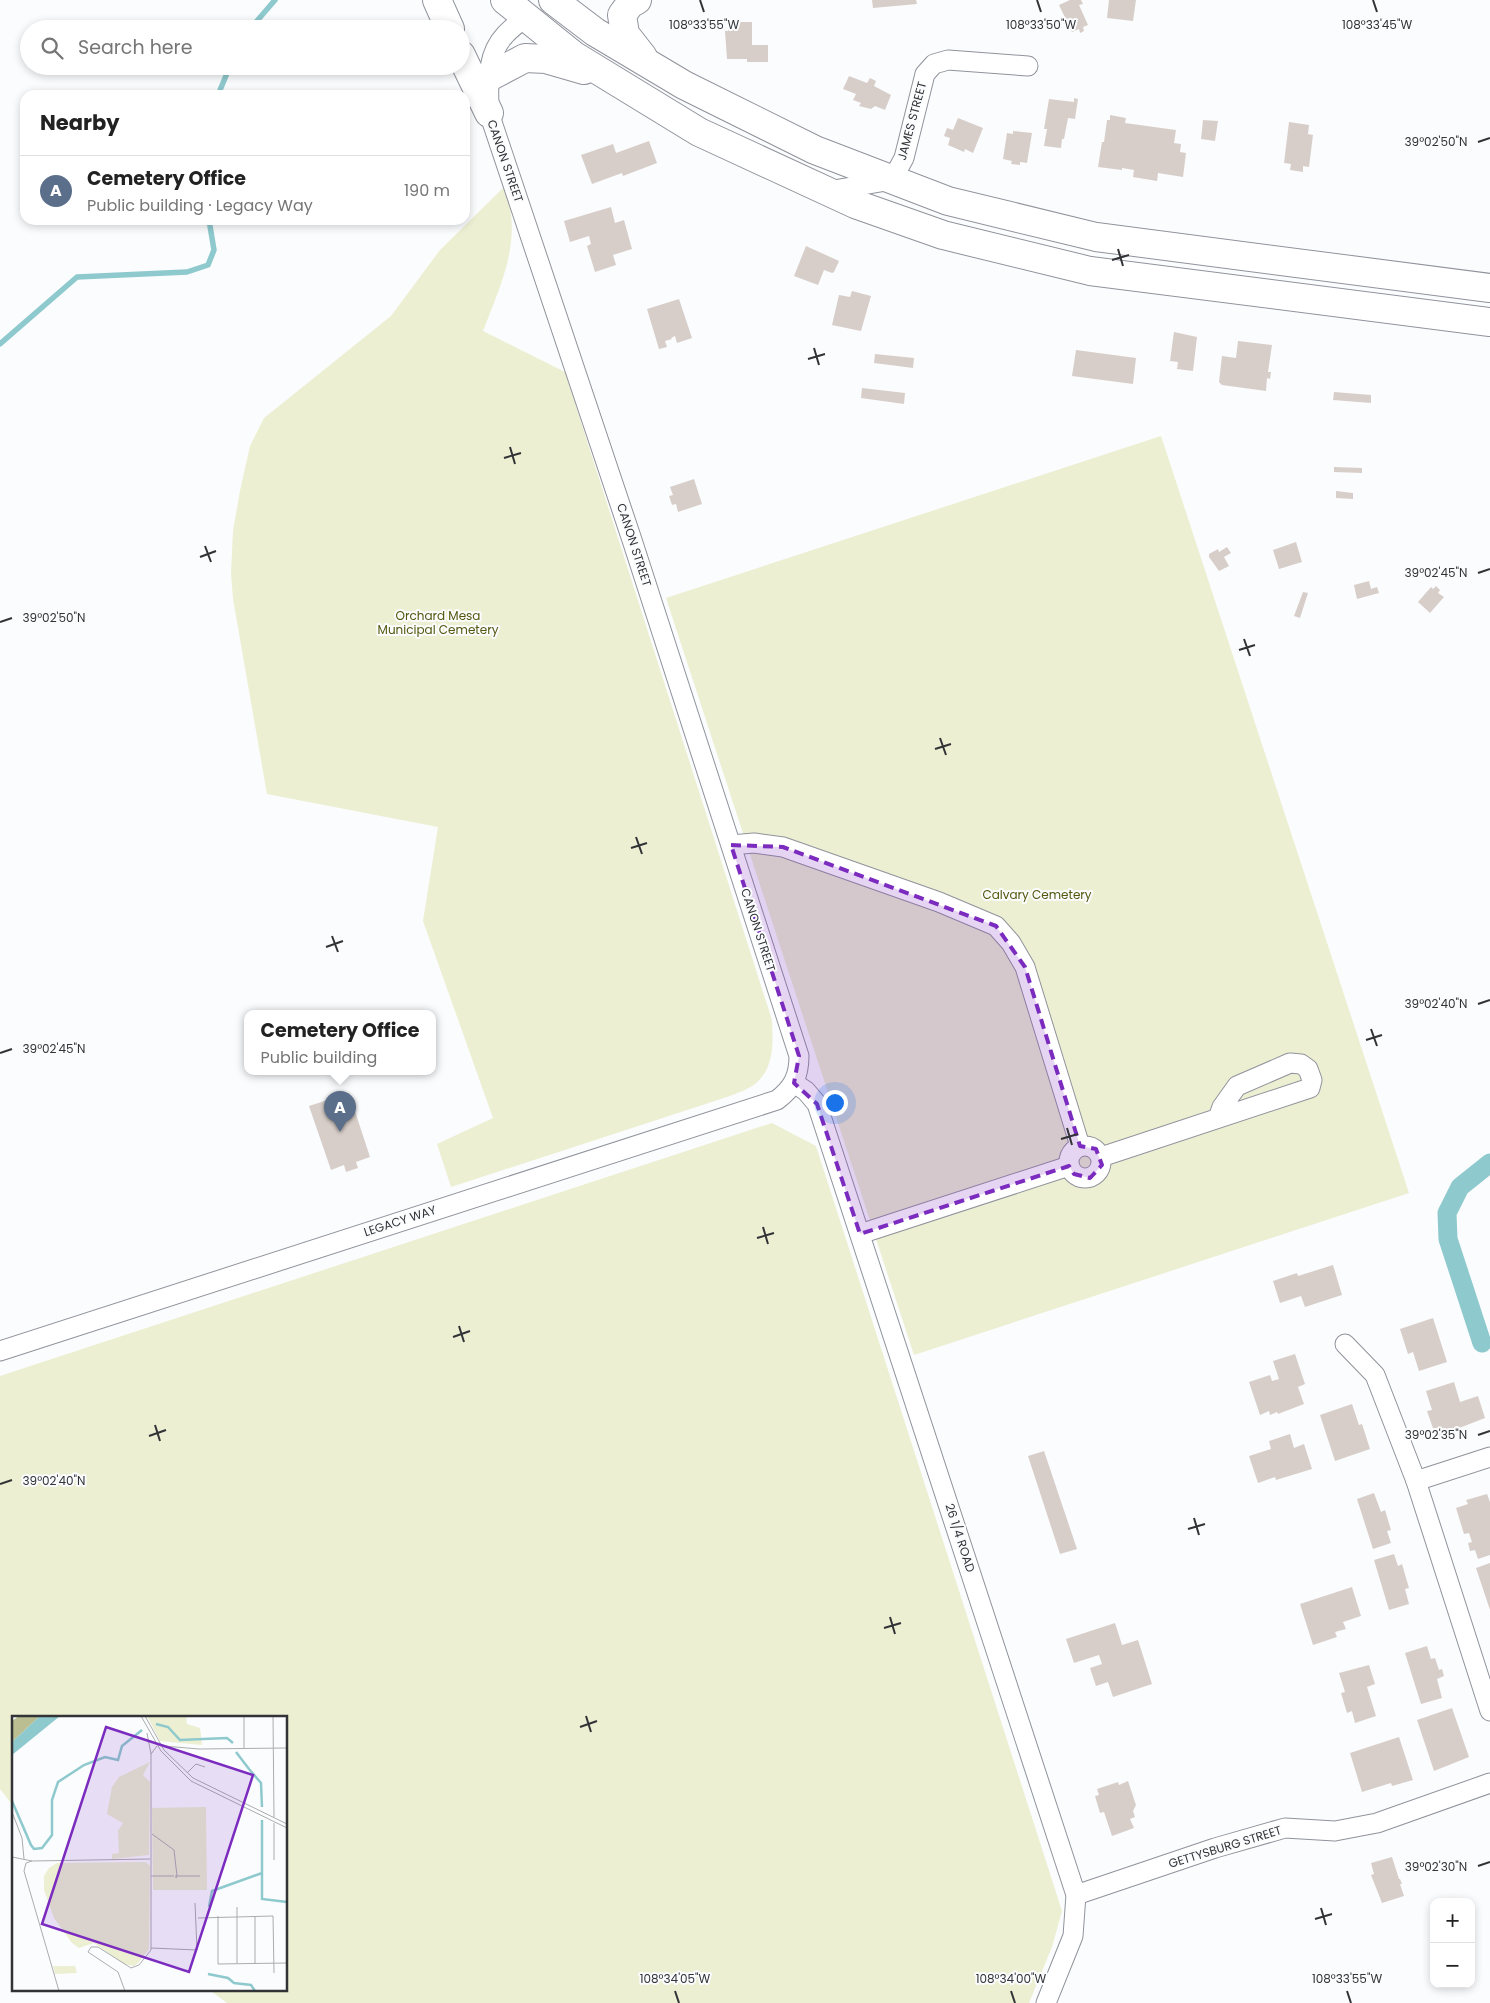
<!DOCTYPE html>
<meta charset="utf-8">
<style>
:root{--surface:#fff;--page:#f2f2f2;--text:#222;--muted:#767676;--line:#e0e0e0;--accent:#d93025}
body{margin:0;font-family:Poppins,sans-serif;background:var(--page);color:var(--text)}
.controls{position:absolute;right:15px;bottom:15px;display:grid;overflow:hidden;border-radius:10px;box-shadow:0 2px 8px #0003}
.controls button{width:45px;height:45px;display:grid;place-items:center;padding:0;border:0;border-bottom:1px solid var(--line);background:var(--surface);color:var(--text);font:25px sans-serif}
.you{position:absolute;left:834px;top:1102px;width:18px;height:18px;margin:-12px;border:4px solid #fff;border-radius:50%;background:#1a73e8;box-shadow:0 0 0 8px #1a73e833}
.badge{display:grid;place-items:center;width:32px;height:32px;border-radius:50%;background:var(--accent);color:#fff;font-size:16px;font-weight:700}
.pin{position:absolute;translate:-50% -41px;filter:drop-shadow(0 1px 2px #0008)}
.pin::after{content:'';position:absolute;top:26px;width:18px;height:15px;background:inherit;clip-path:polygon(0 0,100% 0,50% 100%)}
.popup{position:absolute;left:244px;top:1010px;width:192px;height:65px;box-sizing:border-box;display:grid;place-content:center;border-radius:10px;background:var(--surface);filter:drop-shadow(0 1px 4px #0005);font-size:16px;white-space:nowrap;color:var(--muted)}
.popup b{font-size:19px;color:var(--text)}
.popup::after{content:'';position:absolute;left:50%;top:100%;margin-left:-10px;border:10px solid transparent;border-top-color:var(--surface)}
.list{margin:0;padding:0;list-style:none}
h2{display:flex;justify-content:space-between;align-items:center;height:65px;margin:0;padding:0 20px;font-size:21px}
h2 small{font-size:16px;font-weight:400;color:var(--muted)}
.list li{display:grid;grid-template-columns:32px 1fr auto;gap:15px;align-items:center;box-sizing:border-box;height:70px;padding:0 20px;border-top:1px solid var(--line)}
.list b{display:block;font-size:19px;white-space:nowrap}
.list p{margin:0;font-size:16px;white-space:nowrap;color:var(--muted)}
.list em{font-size:16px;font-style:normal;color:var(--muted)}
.icon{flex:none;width:28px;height:28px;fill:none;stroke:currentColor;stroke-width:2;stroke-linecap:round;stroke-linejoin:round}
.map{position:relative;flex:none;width:1490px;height:2003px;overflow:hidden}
.search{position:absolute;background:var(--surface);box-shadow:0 2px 8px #0003;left:20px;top:20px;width:450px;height:55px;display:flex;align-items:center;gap:12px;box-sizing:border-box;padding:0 18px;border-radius:28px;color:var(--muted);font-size:19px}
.panel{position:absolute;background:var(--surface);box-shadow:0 2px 8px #0003;left:20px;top:90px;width:450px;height:135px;border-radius:15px}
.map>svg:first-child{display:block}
.green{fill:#ecefd1}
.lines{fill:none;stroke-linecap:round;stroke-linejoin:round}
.stream{stroke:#8ec9cd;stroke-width:5.5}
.canal{stroke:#8ec9cd;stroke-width:19}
.building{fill:#d8cec9}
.minor-casing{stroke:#90939c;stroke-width:21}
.highway-casing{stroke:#90939c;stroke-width:30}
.minor{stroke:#fff;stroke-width:19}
.highway{stroke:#fff;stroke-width:28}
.marked{fill:#7b2cbf;fill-opacity:0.2;stroke:#7b2cbf;stroke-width:4;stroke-dasharray:10 6;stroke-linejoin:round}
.ticks{fill:none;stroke:#313337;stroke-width:2}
.labels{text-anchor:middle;stroke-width:4;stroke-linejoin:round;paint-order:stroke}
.street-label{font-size:12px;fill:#313337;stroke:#fbfcfe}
.park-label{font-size:12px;fill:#55570e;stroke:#fbfcfe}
.inset-river{fill:none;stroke:#8ec9cd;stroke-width:2.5}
.inset-road{fill:none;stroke:#aaacae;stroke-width:1}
.view{fill:#7b2cbf;fill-opacity:0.15;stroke:#7b2cbf;stroke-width:2.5}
.inset-edge{fill:none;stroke:#313337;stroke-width:2.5}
.ticks-label{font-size:12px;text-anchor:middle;fill:#313337;stroke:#fbfcfe;stroke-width:4;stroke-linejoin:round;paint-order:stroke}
</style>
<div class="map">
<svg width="1490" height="2003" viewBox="0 0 1490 2003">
<rect width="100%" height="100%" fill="#fbfcfe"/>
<!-- green -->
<g class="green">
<path d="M 503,188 C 506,196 511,205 511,214 C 516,255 497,294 483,331 L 565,372 L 772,1020 C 773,1043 775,1071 752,1086 C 746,1090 737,1093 730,1096 L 451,1187 L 437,1144 L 493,1118 L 423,921 L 438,827 L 267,794 L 233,599 L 231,573 L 233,531 L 240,491 L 250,446 L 264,418 L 391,316 L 440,250 Z"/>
<path d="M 1161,436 L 1409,1193 L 914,1355 L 666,598 Z"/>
<path d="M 772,1123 L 816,1146 L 1062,1911 L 1052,1947 L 1029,2003 L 227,2003 L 208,1989 L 286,1989 L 286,1717 L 14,1717 L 14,1807 L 0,1789 L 0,1376 Z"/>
</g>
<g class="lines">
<!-- stream -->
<g class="stream">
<path d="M 250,29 L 275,0"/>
<path d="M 218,95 L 230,66"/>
<path d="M 0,344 L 77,277 L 187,272 L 208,265 L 214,250 L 209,220"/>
</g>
<!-- canal -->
<path class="canal" d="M 1482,1343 L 1448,1239 L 1447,1213 L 1460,1187 L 1490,1163"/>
</g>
<!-- building -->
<g class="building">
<path d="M 872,0 L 916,0 L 917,4 L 873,8 Z"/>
<path d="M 1070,0 L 1081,0 L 1083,4 L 1079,5 L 1088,25 L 1083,27 L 1084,31 L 1080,33 L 1079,29 L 1072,32 L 1059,5 Z"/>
<path d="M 1109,0 L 1136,0 L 1133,21 L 1107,18 Z"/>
<path d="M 728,22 L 752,22 L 752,45 L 768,45 L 768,62 L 747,62 L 747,59 L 727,59 L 725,31 L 728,31 Z"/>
<path d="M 849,76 L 867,83 L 870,78 L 876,81 L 874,86 L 891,95 L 885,110 L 875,106 L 871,109 L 859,106 L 861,103 L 853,100 L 856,94 L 843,89 Z"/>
<path d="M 1074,98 L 1078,99 L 1075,119 L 1068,118 L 1064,139 L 1062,139 L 1061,148 L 1044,146 L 1047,129 L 1044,129 L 1049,99 L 1074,102 Z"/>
<path d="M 1110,115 L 1126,118 L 1125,123 L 1176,130 L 1174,143 L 1181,144 L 1180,152 L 1186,153 L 1183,177 L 1158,173 L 1157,181 L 1133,177 L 1134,170 L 1122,168 L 1122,170 L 1098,167 L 1102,142 L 1104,142 L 1107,120 L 1110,120 Z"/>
<path d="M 958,118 L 983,128 L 973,153 L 965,149 L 964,152 L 948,145 L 950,138 L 944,136 L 947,128 L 953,130 Z"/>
<path d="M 1203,120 L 1218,121 L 1215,141 L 1201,139 Z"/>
<path d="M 1289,122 L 1309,125 L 1308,134 L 1313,135 L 1309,167 L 1303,166 L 1303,172 L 1290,170 L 1291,164 L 1284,163 Z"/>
<path d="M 1013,131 L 1032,133 L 1027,163 L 1020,162 L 1020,165 L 1011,164 L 1012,161 L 1003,159 L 1007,133 L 1013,134 Z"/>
<path d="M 649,141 L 657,163 L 623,176 L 622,173 L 592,184 L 581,155 L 613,144 L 616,153 Z"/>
<path d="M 611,207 L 615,223 L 624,220 L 632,249 L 613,255 L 616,265 L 595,272 L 587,246 L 591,244 L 589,236 L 570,242 L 564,221 Z"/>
<path d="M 806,246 L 839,261 L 834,272 L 832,273 L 824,270 L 818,285 L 794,276 Z"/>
<path d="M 852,291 L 871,296 L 861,331 L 832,325 L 839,295 L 850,297 Z"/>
<path d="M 679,299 L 692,338 L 677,343 L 675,336 L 671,338 L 672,339 L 665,341 L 667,347 L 659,349 L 647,309 Z"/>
<path d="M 1174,332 L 1197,337 L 1193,371 L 1177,369 L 1178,362 L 1170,361 Z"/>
<path d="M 1238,341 L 1272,345 L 1268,372 L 1271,372 L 1270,379 L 1267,378 L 1266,391 L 1222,385 L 1219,382 L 1222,356 L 1236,358 Z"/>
<path d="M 1076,350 L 1136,358 L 1133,384 L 1072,376 Z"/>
<path d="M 875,354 L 914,358 L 913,368 L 874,363 Z"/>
<path d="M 862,388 L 905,393 L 904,404 L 861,398 Z"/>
<path d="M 1334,392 L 1371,395 L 1371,403 L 1333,400 Z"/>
<path d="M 1334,467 L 1362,468 L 1362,473 L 1334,472 Z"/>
<path d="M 694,479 L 702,504 L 678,512 L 676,504 L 672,505 L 669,496 L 673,495 L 670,487 Z"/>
<path d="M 1336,491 L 1353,493 L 1353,499 L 1336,498 Z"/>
<path d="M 1296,542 L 1302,562 L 1279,569 L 1273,550 Z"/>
<path d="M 1227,547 L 1231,553 L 1224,557 L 1229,566 L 1219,571 L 1209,557 L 1209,554 L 1218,549 L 1219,552 Z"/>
<path d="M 1369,581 L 1371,589 L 1377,587 L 1379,593 L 1357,599 L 1354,585 Z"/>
<path d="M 1436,586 L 1440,590 L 1438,593 L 1444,597 L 1430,613 L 1418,602 L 1431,587 L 1433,589 Z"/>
<path d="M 1303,592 L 1308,593 L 1300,618 L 1294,616 Z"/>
<path d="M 349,1093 L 370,1157 L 356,1162 L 358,1168 L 346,1172 L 344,1165 L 331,1170 L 309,1106 Z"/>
<path d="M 1333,1265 L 1342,1295 L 1305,1307 L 1301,1296 L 1280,1303 L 1273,1281 L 1297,1273 L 1298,1276 Z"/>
<path d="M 1433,1318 L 1447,1362 L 1419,1371 L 1413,1352 L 1408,1354 L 1400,1329 Z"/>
<path d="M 1295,1354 L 1305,1384 L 1298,1387 L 1304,1404 L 1278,1414 L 1277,1412 L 1270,1415 L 1269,1411 L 1260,1415 L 1249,1382 L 1270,1375 L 1272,1381 L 1279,1379 L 1273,1361 Z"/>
<path d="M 1454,1382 L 1460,1402 L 1478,1396 L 1485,1418 L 1436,1437 L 1427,1411 L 1432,1410 L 1426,1391 Z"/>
<path d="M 1352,1404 L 1359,1425 L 1362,1424 L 1370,1449 L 1335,1461 L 1320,1415 Z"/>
<path d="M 1290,1434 L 1294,1448 L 1304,1444 L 1312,1469 L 1276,1480 L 1275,1477 L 1258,1483 L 1249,1456 L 1271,1449 L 1269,1441 Z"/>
<path d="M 1044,1451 L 1077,1549 L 1060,1554 L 1028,1456 Z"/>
<path d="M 1374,1493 L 1381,1512 L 1385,1510 L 1391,1530 L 1387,1531 L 1391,1543 L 1373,1549 L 1357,1499 Z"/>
<path d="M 1487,1494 L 1490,1502 L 1490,1555 L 1478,1559 L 1475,1550 L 1470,1551 L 1468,1543 L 1472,1542 L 1469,1533 L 1464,1534 L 1456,1508 L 1468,1504 L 1466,1500 Z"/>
<path d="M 1394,1554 L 1398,1566 L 1402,1564 L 1409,1588 L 1405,1589 L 1409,1604 L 1389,1610 L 1374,1560 Z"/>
<path d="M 1490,1563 L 1490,1610 L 1476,1568 Z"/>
<path d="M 1352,1587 L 1361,1616 L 1343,1622 L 1346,1629 L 1335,1632 L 1337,1637 L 1313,1645 L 1300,1604 Z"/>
<path d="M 1115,1623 L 1122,1645 L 1138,1640 L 1152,1684 L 1113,1697 L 1108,1682 L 1096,1686 L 1090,1668 L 1102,1664 L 1099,1655 L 1074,1663 L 1066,1639 Z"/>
<path d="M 1427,1646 L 1431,1659 L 1435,1658 L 1439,1670 L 1442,1669 L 1444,1676 L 1437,1679 L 1442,1698 L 1421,1704 L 1405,1653 Z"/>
<path d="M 1369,1665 L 1375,1684 L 1367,1687 L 1376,1716 L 1355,1723 L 1352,1711 L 1347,1713 L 1341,1693 L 1345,1692 L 1339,1673 Z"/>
<path d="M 1452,1708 L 1469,1757 L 1434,1771 L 1417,1720 Z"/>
<path d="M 1399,1737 L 1413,1780 L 1392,1786 L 1391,1783 L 1362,1792 L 1350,1753 Z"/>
<path d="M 1128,1781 L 1136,1805 L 1133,1811 L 1135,1817 L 1130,1819 L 1134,1828 L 1112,1836 L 1104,1812 L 1100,1813 L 1095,1796 L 1099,1795 L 1097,1789 L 1118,1782 L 1119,1785 Z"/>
<path d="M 1392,1857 L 1399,1879 L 1400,1879 L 1402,1884 L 1400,1884 L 1404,1896 L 1382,1903 L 1371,1875 L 1374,1874 L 1371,1863 Z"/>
</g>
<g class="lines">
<defs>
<g id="minor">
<path d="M 828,191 L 892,180 L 904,158 L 925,74 L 934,64 L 948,60 L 1028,66"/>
<path d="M 731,845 L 754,843 L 783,847 L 939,902 L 996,926 L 1011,943 L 1025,967 L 1080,1146"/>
<path d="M 794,1083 L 806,1091 L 817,1104 L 1076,1895 L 1073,1936 L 1046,2003"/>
<circle cx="1085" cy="1162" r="16"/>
<path d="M 1101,1157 L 1310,1088 L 1312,1080 L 1308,1069 L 1301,1064 L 1290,1063 L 1237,1086 L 1222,1107 L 1218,1118"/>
<path d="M 860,1234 L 1069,1166"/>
<path d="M 1345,1344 L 1375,1375 L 1416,1481 L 1490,1711"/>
<path d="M 0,1351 L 777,1100 C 793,1088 799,1076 799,1056 L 632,540 L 489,113 C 489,86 485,56 505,35 C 511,28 519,23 525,17"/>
<path d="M 1416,1481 L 1490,1457"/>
<path d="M 1076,1895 L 1215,1848 L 1285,1828 L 1335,1831 L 1377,1823 L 1490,1783"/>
</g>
<g id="highway">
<path d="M 437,0 L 450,29"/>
<path d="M 505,0 L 573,55 L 699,132 L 855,204 L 943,235 L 1090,271 L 1490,322"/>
<path d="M 553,0 L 595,32 L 684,85 L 815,150 L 948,201 L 1096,237 L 1490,288"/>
<path d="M 637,0 L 630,4 L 622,15 L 625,34 L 643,57"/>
<path d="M 461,55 L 489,113"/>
<path d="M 489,77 L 525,58 L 546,59 L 584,70"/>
</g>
</defs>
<!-- minor casing -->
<use href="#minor" class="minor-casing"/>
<!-- highway casing -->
<use href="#highway" class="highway-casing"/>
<!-- minor -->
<use href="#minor" class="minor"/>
<!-- highway -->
<use href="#highway" class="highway"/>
</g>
<!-- marked area -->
<path class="marked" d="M 731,845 L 783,847 L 996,926 L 1025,967 L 1080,1146 L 1096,1149 L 1102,1165 L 1090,1178 L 1074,1174 L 1069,1166 L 860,1234 L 817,1104 L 794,1083 L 799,1056 Z"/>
<!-- ticks -->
<path class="ticks" d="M 700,0 L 704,12M 1037,0 L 1041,12M 1373,0 L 1377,12M 1478,142 L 1490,138M 1118,249 L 1123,266M 1112,260 L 1129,255M 814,348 L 819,365M 808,359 L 825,354M 510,447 L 515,464M 504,458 L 521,453M 205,546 L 211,562M 200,557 L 216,551M 1478,573 L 1490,569M 0,622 L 12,618M 1244,639 L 1250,656M 1239,650 L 1255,645M 940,738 L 946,755M 935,749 L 951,744M 636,837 L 642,854M 631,848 L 647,843M 332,936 L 338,952M 326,947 L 343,941M 1478,1004 L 1490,1000M 1371,1029 L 1377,1046M 1366,1040 L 1382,1035M 0,1053 L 12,1049M 1067,1128 L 1072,1145M 1061,1139 L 1078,1134M 763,1227 L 768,1244M 757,1238 L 774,1233M 459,1326 L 464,1342M 453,1337 L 470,1331M 155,1425 L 160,1441M 1478,1435 L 1490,1431M 149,1436 L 166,1430M 0,1484 L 12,1480M 1194,1518 L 1199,1535M 1188,1529 L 1205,1524M 890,1617 L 895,1634M 884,1628 L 901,1623M 586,1716 L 591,1732M 580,1727 L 597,1721M 1478,1866 L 1490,1862M 1321,1908 L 1326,1925M 1315,1919 L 1332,1914M 675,1991 L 679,2003M 1011,1991 L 1015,2003M 1347,1991 L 1351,2003"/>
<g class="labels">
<!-- street labels -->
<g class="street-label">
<text transform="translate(912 121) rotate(-75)" y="4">JAMES STREET</text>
<text transform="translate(505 161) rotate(71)" y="4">CANON STREET</text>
<text transform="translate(634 545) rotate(72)" y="4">CANON STREET</text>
<text transform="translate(758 930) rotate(72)" y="4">CANON STREET</text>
<text transform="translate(400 1221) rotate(-18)" y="4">LEGACY WAY</text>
<text transform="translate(960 1538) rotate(72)" y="4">26 1/4 ROAD</text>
<text transform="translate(1225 1847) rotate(-17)" y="4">GETTYSBURG STREET</text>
</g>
<!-- park labels -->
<g class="park-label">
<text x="438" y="620">Orchard Mesa<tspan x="438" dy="14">Municipal Cemetery</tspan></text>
<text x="1037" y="899">Calvary Cemetery</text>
</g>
</g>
<!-- overview -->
<g transform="translate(12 1716)">
<rect width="275" height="275" fill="#fbfcfe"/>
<path d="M 135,0 L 174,0 L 175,8 L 188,12 L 190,29 L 148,25 ZM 138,46 L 131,59 L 138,66 L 137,139 L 100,143 L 100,138 L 107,137 L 106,115 L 111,107 L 95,98 L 100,71 L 107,61 ZM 194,91 L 195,174 L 141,174 L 140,92 ZM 134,146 L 138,150 L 137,233 L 126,247 L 122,250 L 112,248 L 82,227 L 67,232 L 60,227 L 42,202 L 32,174 L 32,160 L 37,152 L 45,147 ZM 41,250 L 63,250 L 65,257 L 43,258 Z" fill="#ecefd1"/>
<path d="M 7,0 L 28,0 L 0,26 L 0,5 Z" fill="#babe91"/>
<path d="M 28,0 L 48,0 L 0,39 L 0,26 Z" fill="#8ec9cd"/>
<path class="inset-river" d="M 144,8 L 156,11 L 168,24 L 215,22 L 221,27M 224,36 L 237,53M 237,53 L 249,67 L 250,91M 0,85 L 19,129 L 22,133 L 30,132 L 40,119 L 40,84 L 46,66 L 72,49 L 93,41 L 106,44 L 110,30 L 130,14M 250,104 L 250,183 L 275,186M 197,191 L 200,175 L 250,157M 196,258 L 216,262 L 222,267 L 239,269 L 243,275"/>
<path class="inset-road" d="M 129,0 L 149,35 L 179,65 L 275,112M 133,0 L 152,34 L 181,62 L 275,108M 232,0 L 232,32M 261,0 L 262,101M 135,17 L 139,38M 152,30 L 187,33 L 275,32M 175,57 L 184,48 L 193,51M 0,96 L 10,122 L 12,143M 262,107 L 262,144M 140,118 L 162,134 L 165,160 L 164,162 L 164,159M 0,141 L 20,145 L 138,143M 20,145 L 14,147 L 12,155 L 47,275M 139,160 L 162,160M 165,160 L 188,160M 225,191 L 225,247M 206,200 L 206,248 L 275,247M 243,200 L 243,248M 186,202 L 261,200 L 262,257M 139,232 L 185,234 L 183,187M 113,275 L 106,256 L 76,236 L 79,231 L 86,231 L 119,252 L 127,249 L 139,234 L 139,38 L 145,30"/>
<path class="view" d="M 94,11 L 241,59 L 177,256 L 30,208 Z"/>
<rect width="275" height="275" class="inset-edge"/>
</g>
<g class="ticks-label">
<text x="704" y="29">108°33'55"W</text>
<text x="1041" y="29">108°33'50"W</text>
<text x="1377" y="29">108°33'45"W</text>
<text x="1436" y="146">39°02'50"N</text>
<text x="1436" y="577">39°02'45"N</text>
<text x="54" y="622">39°02'50"N</text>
<text x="1436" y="1008">39°02'40"N</text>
<text x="54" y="1053">39°02'45"N</text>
<text x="1436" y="1439">39°02'35"N</text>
<text x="54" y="1485">39°02'40"N</text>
<text x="1436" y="1871">39°02'30"N</text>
<text x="675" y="1983">108°34'05"W</text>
<text x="1011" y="1983">108°34'00"W</text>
<text x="1347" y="1983">108°33'55"W</text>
</g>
</svg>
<div class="controls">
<button>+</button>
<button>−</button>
</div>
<div class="you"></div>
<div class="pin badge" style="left:340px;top:1132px;background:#5c6f8a">A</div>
<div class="popup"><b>Cemetery Office</b>Public building</div>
<div class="search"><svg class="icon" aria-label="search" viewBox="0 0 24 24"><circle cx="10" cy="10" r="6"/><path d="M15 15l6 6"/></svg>Search here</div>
<section class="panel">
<h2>Nearby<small></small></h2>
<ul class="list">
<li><span class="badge" style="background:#5c6f8a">A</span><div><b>Cemetery Office</b><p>Public building · Legacy Way</p></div><em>190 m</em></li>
</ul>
</section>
</div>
